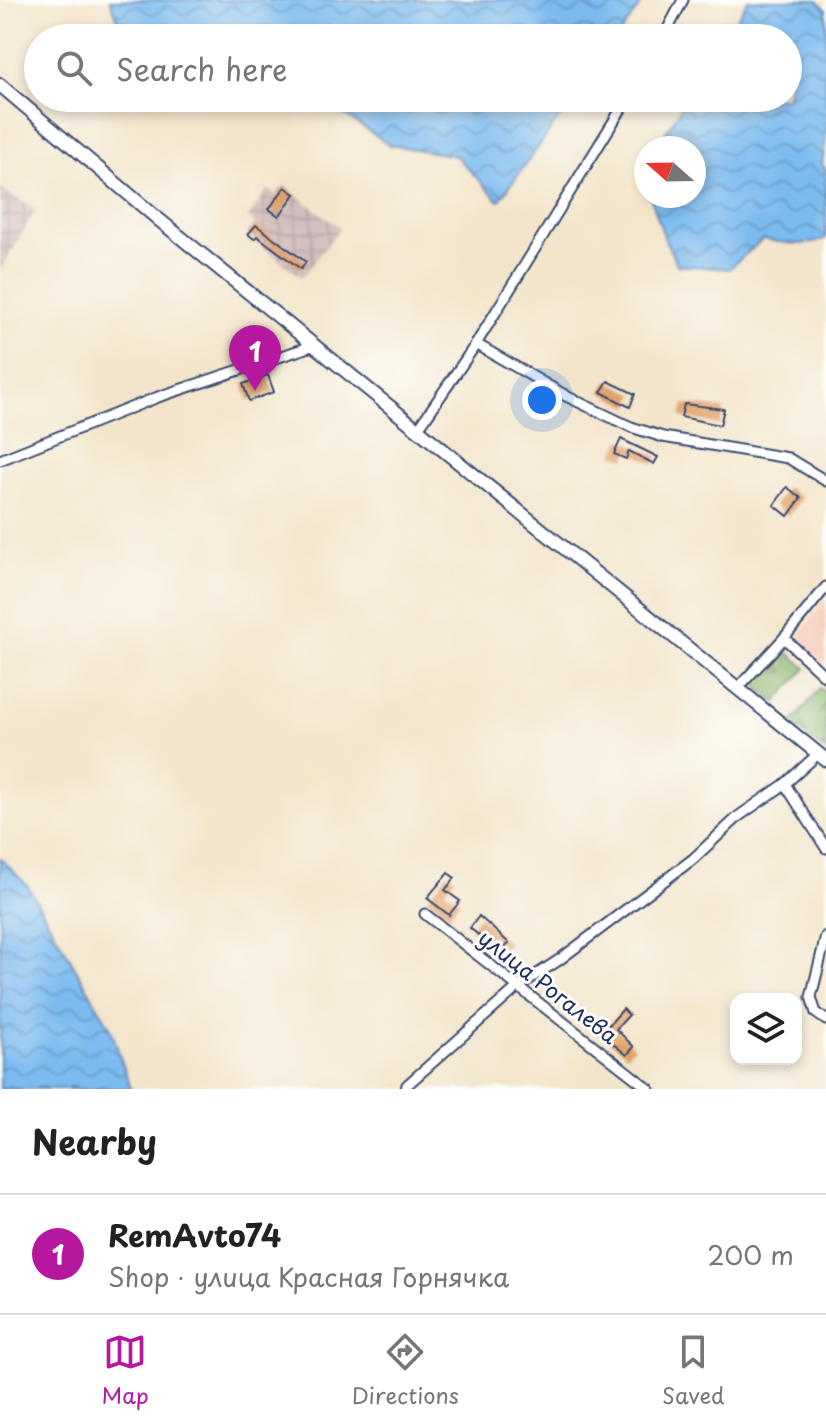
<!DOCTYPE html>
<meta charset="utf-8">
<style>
:root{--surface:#fff;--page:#f6f6f6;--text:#222;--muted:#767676;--line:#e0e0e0;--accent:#b5179e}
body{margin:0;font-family:"Playpen Sans",sans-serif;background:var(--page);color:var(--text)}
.controls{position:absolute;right:24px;bottom:24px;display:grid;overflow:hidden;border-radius:16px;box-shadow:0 4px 12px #0003}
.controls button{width:72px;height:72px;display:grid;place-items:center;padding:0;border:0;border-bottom:2px solid var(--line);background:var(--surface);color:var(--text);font:40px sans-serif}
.compass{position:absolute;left:634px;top:136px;width:72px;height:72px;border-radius:50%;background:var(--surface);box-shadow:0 4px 12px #0003;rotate:290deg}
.you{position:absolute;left:542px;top:400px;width:28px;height:28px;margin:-20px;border:6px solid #fff;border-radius:50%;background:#1a73e8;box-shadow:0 0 0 12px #1a73e833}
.badge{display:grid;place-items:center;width:52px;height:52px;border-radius:50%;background:var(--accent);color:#fff;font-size:26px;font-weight:700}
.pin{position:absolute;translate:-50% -66px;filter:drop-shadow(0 2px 4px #0008)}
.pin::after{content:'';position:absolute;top:42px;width:28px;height:24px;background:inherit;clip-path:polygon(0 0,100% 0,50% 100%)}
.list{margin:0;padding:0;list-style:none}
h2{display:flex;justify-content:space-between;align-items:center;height:104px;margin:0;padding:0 32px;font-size:34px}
h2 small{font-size:26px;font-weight:400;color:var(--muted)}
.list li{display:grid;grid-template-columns:52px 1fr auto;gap:24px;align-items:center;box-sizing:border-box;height:120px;padding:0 32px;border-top:2px solid var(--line)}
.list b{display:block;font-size:30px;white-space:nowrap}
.list p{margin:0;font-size:26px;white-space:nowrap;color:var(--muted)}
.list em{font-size:26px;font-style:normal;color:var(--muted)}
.icon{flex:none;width:44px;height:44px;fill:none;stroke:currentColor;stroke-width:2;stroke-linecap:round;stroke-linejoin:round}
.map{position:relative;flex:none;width:826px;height:1089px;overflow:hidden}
.search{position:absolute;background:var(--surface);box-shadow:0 4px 12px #0003;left:24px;right:24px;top:24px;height:88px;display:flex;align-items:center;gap:20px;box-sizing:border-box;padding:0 28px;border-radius:44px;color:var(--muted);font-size:30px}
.sheet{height:224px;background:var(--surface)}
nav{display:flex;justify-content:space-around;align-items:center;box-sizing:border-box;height:112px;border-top:2px solid var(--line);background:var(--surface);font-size:22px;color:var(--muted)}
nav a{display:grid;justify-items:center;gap:4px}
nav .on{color:var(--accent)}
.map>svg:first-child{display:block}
.built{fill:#f6d2c3}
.industrial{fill:url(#industrial-grid)}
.forest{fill:url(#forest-firs);stroke:#527064;stroke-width:2}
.water{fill:url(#water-waves);stroke:#4c75a7;stroke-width:2}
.building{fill:#e2a269}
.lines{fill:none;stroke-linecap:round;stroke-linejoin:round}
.minor-casing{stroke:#3b4a6e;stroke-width:13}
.major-casing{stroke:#3b4a6e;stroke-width:16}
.minor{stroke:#fff;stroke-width:9}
.major{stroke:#fff;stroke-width:12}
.labels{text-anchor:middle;stroke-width:6;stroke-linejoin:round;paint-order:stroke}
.street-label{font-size:22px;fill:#1b2f5e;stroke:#fdfcf7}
</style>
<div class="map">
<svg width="826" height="1089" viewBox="0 0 826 1089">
<defs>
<pattern id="industrial-grid" width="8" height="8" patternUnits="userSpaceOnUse" patternTransform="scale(2)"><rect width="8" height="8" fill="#d1bfbd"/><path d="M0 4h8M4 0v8" fill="none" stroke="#b3a4a5"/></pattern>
<pattern id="forest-firs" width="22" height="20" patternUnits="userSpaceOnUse" patternTransform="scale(2)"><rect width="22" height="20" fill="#88b26a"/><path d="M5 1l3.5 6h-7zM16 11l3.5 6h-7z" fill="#6e915a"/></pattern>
<pattern id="water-waves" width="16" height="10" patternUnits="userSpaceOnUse" patternTransform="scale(2)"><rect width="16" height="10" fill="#7cbbf0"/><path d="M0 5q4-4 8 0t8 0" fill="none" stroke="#6598c6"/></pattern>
</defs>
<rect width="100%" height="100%" fill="#fdfcf7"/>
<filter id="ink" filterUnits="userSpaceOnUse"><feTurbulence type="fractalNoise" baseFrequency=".0125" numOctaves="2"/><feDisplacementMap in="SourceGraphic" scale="16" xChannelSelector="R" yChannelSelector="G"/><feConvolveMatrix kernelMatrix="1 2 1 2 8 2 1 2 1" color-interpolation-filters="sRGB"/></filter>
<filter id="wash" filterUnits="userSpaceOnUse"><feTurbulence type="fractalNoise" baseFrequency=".006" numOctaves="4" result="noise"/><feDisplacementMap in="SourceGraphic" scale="32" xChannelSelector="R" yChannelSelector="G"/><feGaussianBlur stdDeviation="1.8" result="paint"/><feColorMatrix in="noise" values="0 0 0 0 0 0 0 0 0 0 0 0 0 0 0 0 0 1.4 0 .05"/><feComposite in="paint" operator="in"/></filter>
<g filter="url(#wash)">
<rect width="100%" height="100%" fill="#f3e5cb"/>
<!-- built -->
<path class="built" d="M 826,601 L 826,664 L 795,639 Z"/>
<!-- industrial -->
<g class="industrial">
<path d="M 284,185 L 340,228 L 302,278 L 247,234 L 255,223 L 248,218 L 268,189 L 276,195 Z"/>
<path d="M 0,188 L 36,210 L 0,271 Z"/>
</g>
<!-- forest -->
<g class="forest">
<path d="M 782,647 L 806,668 L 775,703 L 751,682 Z"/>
<path d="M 820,688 L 826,693 L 826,752 L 791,724 Z"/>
</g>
<!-- water -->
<g class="water">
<path d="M 110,0 L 644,0 L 617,38 L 158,38 L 120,26 Z"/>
<path d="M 748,0 L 817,0 L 826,10 L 826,137 L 822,165 L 826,169 L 826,238 C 808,248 783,243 763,239 L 729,269 L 677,265 L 665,239 L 650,196 L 694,196 L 694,148 L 656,148 L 687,98 L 788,98 L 788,38 L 725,38 Z"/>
<path d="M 319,98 L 574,98 L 499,201 L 456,156 L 390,145 Z"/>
<path d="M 0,858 L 27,885 L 110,1027 L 131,1089 L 0,1089 Z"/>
</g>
<g id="blocks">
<!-- building -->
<g class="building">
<path d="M 285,187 L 295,194 L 279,216 L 269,209 Z"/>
<path d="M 256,225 L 306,262 L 301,269 L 257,236 L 254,239 L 248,234 Z"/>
<path d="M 268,375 L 274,392 L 249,401 L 243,384 Z"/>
<path d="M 608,381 L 635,394 L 630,407 L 601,392 Z"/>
<path d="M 684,404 L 724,409 L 720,425 L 681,417 Z"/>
<path d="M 621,439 L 658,457 L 654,464 L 629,451 L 626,459 L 614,454 Z"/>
<path d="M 787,487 L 801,498 L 788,516 L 774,505 Z"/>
<path d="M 448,873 L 455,878 L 445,890 L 460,901 L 449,915 L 427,898 Z"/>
<path d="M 479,916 L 509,943 L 500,953 L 470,928 Z"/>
<path d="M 623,1009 L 629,1015 L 616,1029 L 634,1047 L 627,1055 L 591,1026 L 599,1017 L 609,1025 Z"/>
</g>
</g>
</g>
<g filter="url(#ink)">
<use href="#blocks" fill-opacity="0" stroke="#3b4a6e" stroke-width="2"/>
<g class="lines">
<defs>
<g id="minor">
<path d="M 663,38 L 683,0"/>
<path d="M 476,344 L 568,397 L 631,427 L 663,437 L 788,458 L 826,481"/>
<path d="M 418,429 L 476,344 L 628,98"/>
<path d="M 0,460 L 158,397 L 315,345"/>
<path d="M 784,638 L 826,677"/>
<path d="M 737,689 L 784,638 L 826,587"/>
<path d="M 785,784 L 826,848"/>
<path d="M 425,914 L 649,1089"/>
<path d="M 826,936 L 811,997 L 816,1013 L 826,1020"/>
<path d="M 406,1089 L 407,1085 L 519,986 L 559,960 L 693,859 L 739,816 L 785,784 L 818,754"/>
</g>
<path id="major" d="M 0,85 L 158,219 L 826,760"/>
</defs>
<!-- minor casing -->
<use href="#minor" class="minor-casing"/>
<!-- major casing -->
<use href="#major" class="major-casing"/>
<!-- minor -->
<use href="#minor" class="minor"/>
<!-- major -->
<use href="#major" class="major"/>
</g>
</g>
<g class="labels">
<!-- street labels -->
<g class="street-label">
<text transform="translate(548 987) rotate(38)" y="8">улица Рогалева</text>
</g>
</g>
</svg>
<div class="controls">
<button><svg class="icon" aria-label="layers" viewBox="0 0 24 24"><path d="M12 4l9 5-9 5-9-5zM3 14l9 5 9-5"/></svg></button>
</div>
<svg class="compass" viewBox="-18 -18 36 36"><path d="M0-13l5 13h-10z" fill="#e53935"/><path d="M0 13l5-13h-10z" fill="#767676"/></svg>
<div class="you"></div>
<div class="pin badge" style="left:255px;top:391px">1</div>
<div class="search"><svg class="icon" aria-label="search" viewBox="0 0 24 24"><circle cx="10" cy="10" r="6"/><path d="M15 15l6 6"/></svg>Search here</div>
</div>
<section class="sheet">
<h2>Nearby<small></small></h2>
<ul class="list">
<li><span class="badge">1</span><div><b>RemAvto74</b><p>Shop · улица Красная Горнячка</p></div><em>200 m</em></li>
</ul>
</section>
<nav>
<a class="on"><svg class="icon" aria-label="map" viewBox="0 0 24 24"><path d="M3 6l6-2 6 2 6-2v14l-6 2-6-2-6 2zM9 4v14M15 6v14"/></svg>Map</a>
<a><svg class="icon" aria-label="directions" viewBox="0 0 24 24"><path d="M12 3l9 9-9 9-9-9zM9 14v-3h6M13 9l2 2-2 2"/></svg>Directions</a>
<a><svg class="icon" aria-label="saved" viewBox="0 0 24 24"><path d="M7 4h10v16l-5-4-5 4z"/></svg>Saved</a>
</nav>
